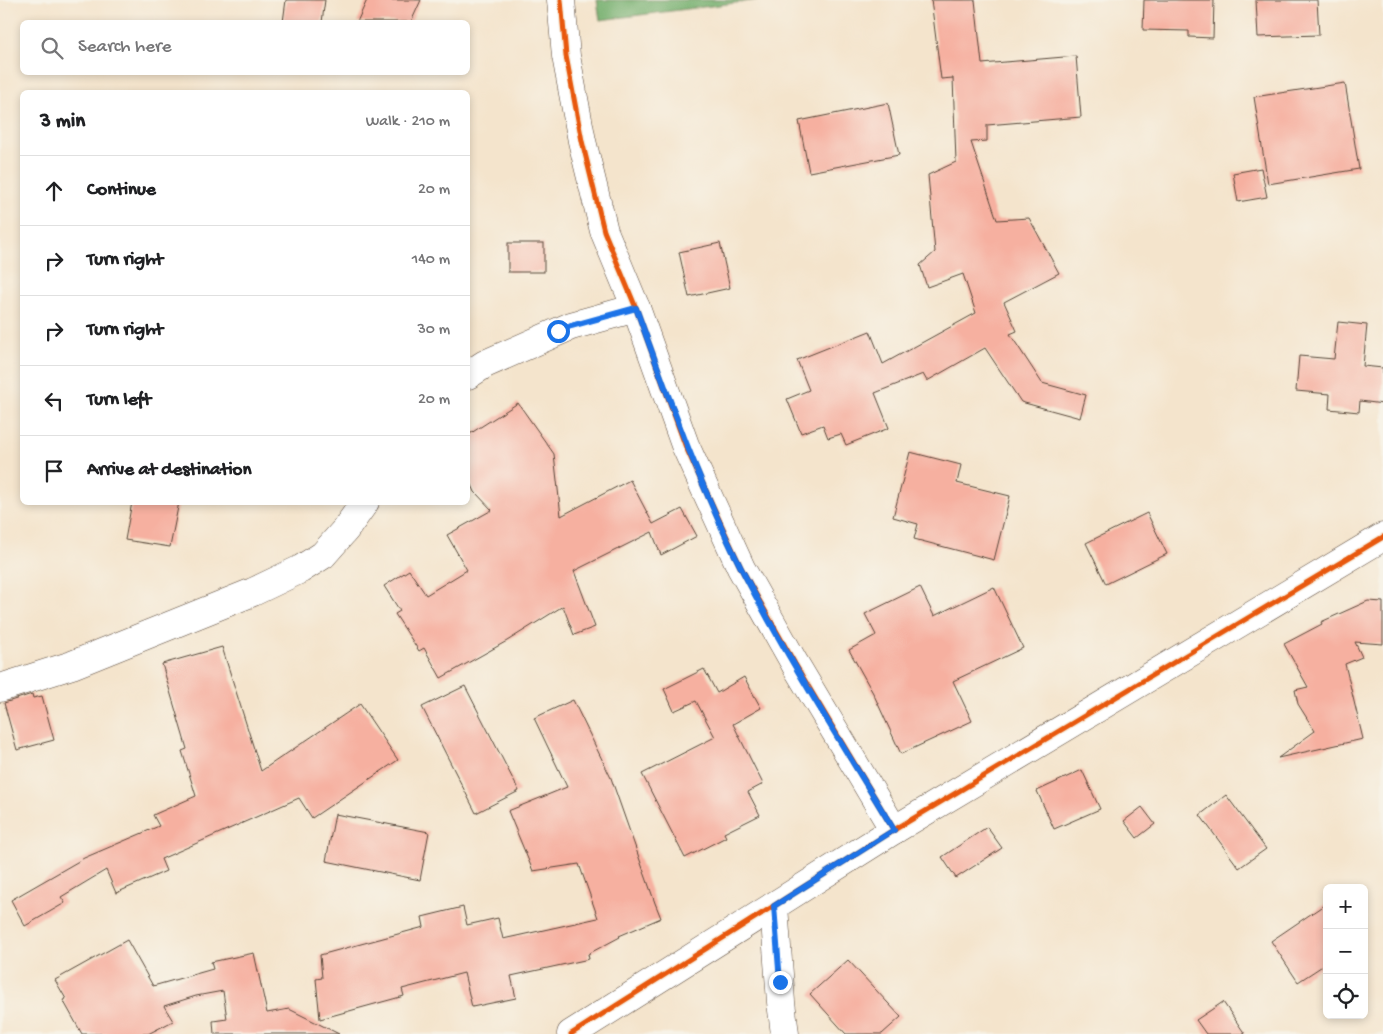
<!DOCTYPE html>
<meta charset="utf-8">
<style>
:root{--surface:#fff;--page:#f2f2f2;--text:#202124;--muted:#757577;--line:#e0e0e0}
body{margin:0;font-family:"Gochi Hand",sans-serif;background:var(--page);color:var(--text)}
.controls{position:absolute;right:15px;bottom:15px;display:grid;overflow:hidden;border-radius:8px;box-shadow:0 2px 8px #0003}
.controls button{width:45px;height:45px;display:grid;place-items:center;padding:0;border:0;border-bottom:1px solid var(--line);background:var(--surface);color:var(--text);font:25px sans-serif}
.stop{position:absolute;width:15px;height:15px;margin:-11px;border:4px solid #1a73e8;border-radius:50%;background:#fff}
.stop.end{background:#1a73e8;border-color:#fff;box-shadow:0 1px 5px #0008}
.list{margin:0;padding:0;list-style:none}
h2{display:flex;justify-content:space-between;align-items:center;height:65px;margin:0;padding:0 20px;font-size:21px}
h2 small{font-size:16px;font-weight:400;color:var(--muted)}
.list li{display:grid;grid-template-columns:32px 1fr auto;gap:15px;align-items:center;box-sizing:border-box;height:70px;padding:0 20px;border-top:1px solid var(--line)}
.list b{display:block;font-size:19px;white-space:nowrap}
.list em{font-size:16px;font-style:normal;color:var(--muted)}
.icon{flex:none;width:28px;height:28px;fill:none;stroke:currentColor;stroke-width:2;stroke-linecap:round;stroke-linejoin:round}
.map{position:relative;flex:none;width:1383px;height:1034px;overflow:hidden}
.search{position:absolute;background:var(--surface);box-shadow:0 2px 8px #0003;left:20px;top:20px;width:450px;height:55px;display:flex;align-items:center;gap:12px;box-sizing:border-box;padding:0 18px;border-radius:8px;color:var(--muted);font-size:19px}
.panel{position:absolute;background:var(--surface);box-shadow:0 2px 8px #0003;left:20px;top:90px;width:450px;height:415px;border-radius:8px}
.map>svg:first-child{display:block}
.forest{fill:#77b06f;stroke:#596d46}
.building{fill:#f6b0a0}
.lines{fill:none;stroke-linecap:round;stroke-linejoin:round}
.street-casing{stroke:#574638;stroke-width:29}
.street{stroke:#fff;stroke-width:28}
.cycleway-casing{stroke:#f7f3e8;stroke-width:8}
.cycleway{stroke:#e8590c;stroke-width:5}
.route{stroke:#1a73e8;stroke-width:6}
</style>
<div class="map">
<svg width="1383" height="1034" viewBox="0 0 1383 1034">
<rect width="100%" height="100%" fill="#f7f3e8"/>
<filter id="ink" filterUnits="userSpaceOnUse"><feTurbulence type="fractalNoise" baseFrequency=".02" numOctaves="2"/><feDisplacementMap in="SourceGraphic" scale="10" xChannelSelector="R" yChannelSelector="G"/><feConvolveMatrix kernelMatrix="1 2 1 2 8 2 1 2 1" color-interpolation-filters="sRGB"/></filter>
<filter id="wash" filterUnits="userSpaceOnUse"><feTurbulence type="fractalNoise" baseFrequency=".0096" numOctaves="4" result="noise"/><feDisplacementMap in="SourceGraphic" scale="20" xChannelSelector="R" yChannelSelector="G"/><feGaussianBlur stdDeviation="1.12" result="paint"/><feColorMatrix in="noise" values="0 0 0 0 0 0 0 0 0 0 0 0 0 0 0 0 0 1.4 0 .05"/><feComposite in="paint" operator="in"/></filter>
<g filter="url(#wash)">
<rect width="100%" height="100%" fill="#f4e4cc"/>
<!-- forest -->
<path class="forest" d="M 597,0 L 759,0 L 600,20 Z"/>
<g id="blocks">
<!-- building -->
<g class="building">
<path d="M 286,0 L 325,0 L 322,22 L 283,22 Z"/>
<path d="M 367,0 L 421,0 L 411,22 L 357,22 Z"/>
<path d="M 931,0 L 975,0 L 982,64 L 1076,56 L 1081,117 L 987,125 L 987,141 L 971,142 L 997,220 L 1029,218 L 1059,273 L 1004,302 L 1017,331 L 1010,334 L 1042,383 L 1086,395 L 1080,418 L 1021,402 L 985,348 L 927,381 L 923,374 L 875,393 L 889,428 L 846,445 L 841,434 L 828,438 L 823,425 L 801,433 L 787,399 L 809,390 L 797,360 L 870,331 L 883,364 L 976,313 L 963,274 L 927,287 L 920,265 L 935,252 L 928,175 L 956,162 L 953,78 L 941,79 Z"/>
<path d="M 1144,0 L 1214,0 L 1213,38 L 1189,37 L 1189,31 L 1143,30 Z"/>
<path d="M 1256,0 L 1317,0 L 1319,35 L 1258,37 Z"/>
<path d="M 1345,83 L 1359,169 L 1268,184 L 1254,97 Z"/>
<path d="M 888,103 L 899,155 L 809,172 L 799,121 Z"/>
<path d="M 1261,168 L 1267,197 L 1238,202 L 1233,173 Z"/>
<rect x="508" y="243" width="36" height="29"/>
<path d="M 720,243 L 730,288 L 689,297 L 679,252 Z"/>
<path d="M 1338,322 L 1367,325 L 1363,366 L 1383,368 L 1383,404 L 1360,401 L 1359,412 L 1329,409 L 1330,394 L 1296,391 L 1299,356 L 1334,359 Z"/>
<path d="M 518,403 L 554,454 L 561,516 L 630,480 L 653,524 L 682,509 L 697,536 L 661,555 L 652,532 L 574,571 L 595,627 L 574,635 L 563,606 L 507,641 L 441,678 L 424,648 L 419,651 L 395,614 L 400,611 L 384,586 L 409,570 L 426,595 L 467,570 L 447,535 L 492,510 L 475,492 L 468,476 L 468,435 Z"/>
<path d="M 910,452 L 961,465 L 957,483 L 1010,496 L 994,560 L 914,539 L 918,524 L 893,517 Z"/>
<path d="M 132,502 L 179,502 L 170,547 L 125,540 Z"/>
<path d="M 1147,513 L 1167,554 L 1106,584 L 1086,543 Z"/>
<path d="M 920,587 L 934,616 L 994,587 L 1023,648 L 953,681 L 972,721 L 901,754 L 873,693 L 849,650 L 876,635 L 865,614 Z"/>
<path d="M 1368,601 L 1383,602 L 1383,644 L 1355,642 L 1362,657 L 1345,664 L 1363,739 L 1278,758 L 1315,731 L 1298,704 L 1295,690 L 1308,687 L 1284,644 L 1322,624 L 1321,622 Z"/>
<path d="M 222,647 L 261,771 L 360,704 L 398,760 L 312,818 L 299,798 L 161,859 L 166,871 L 116,893 L 106,870 L 61,897 L 65,903 L 25,926 L 11,900 L 84,858 L 159,826 L 153,815 L 196,796 L 182,751 L 187,749 L 162,664 Z"/>
<path d="M 704,669 L 717,693 L 744,677 L 761,708 L 733,724 L 763,784 L 748,792 L 760,815 L 724,833 L 726,837 L 685,858 L 642,774 L 715,737 L 696,701 L 674,711 L 664,689 Z"/>
<path d="M 465,686 L 519,791 L 476,813 L 422,707 Z"/>
<path d="M 32,694 L 33,698 L 42,696 L 54,740 L 17,750 L 4,703 Z"/>
<path d="M 573,700 L 611,778 L 655,903 L 661,918 L 619,936 L 620,937 L 588,954 L 589,959 L 511,976 L 516,998 L 472,1007 L 464,973 L 402,989 L 404,996 L 320,1019 L 316,979 L 322,978 L 320,955 L 424,927 L 422,917 L 463,907 L 467,925 L 498,918 L 503,939 L 598,918 L 579,864 L 533,871 L 508,811 L 567,787 L 534,718 Z"/>
<path d="M 1082,770 L 1100,809 L 1054,829 L 1037,791 Z"/>
<path d="M 1226,795 L 1266,849 L 1239,868 L 1200,815 Z"/>
<path d="M 1142,807 L 1155,824 L 1137,838 L 1124,821 Z"/>
<path d="M 335,814 L 429,832 L 420,880 L 326,861 Z"/>
<path d="M 987,827 L 1002,848 L 956,878 L 942,857 Z"/>
<path d="M 1327,903 L 1327,963 L 1298,982 L 1271,941 Z"/>
<path d="M 127,940 L 153,986 L 213,969 L 211,962 L 254,953 L 267,1013 L 289,1009 L 339,1034 L 214,1034 L 213,1021 L 227,1019 L 223,991 L 196,996 L 164,1006 L 173,1021 L 148,1034 L 82,1034 L 63,1000 L 66,999 L 55,980 Z"/>
<path d="M 848,960 L 901,1017 L 882,1034 L 846,1034 L 810,994 Z"/>
<path d="M 1223,1002 L 1245,1034 L 1206,1034 L 1196,1020 Z"/>
</g>
</g>
</g>
<g filter="url(#ink)">
<use href="#blocks" fill-opacity="0" stroke="#574638" stroke-width="1"/>
<g class="lines">
<defs>
<g id="street">
<path d="M 561,0 L 566,56 L 582,141 L 604,231 L 636,308 L 685,445 L 741,568 L 795,664 L 894,830"/>
<path d="M 468,375 L 485,364 L 571,326 L 636,308"/>
<path d="M 0,688 L 72,665 L 253,592 L 301,569 L 323,555 L 345,530 L 365,502"/>
<path d="M 774,906 L 781,1002 L 785,1034"/>
<path d="M 571,1034 L 894,830 L 1383,537"/>
</g>
</defs>
<!-- street casing -->
<use href="#street" class="street-casing"/>
<!-- street -->
<use href="#street" class="street"/>
<defs>
<g id="cycleway">
<path d="M 561,0 L 566,56 L 582,141 L 604,231 L 636,308 L 685,445 L 741,568 L 795,664 L 894,830"/>
<path d="M 571,1034 L 894,830 L 1383,537"/>
</g>
</defs>
<!-- cycleway casing -->
<use href="#cycleway" class="cycleway-casing"/>
<!-- cycleway -->
<use href="#cycleway" class="cycleway"/>
</g>
</g>
<g class="lines" filter="url(#ink)">
<!-- route -->
<path class="route" d="M 558,331 L 571,326 L 636,308 C 668,396 699,484 741,568 C 787,658 842,744 894,830 L 774,906 L 780,982"/>
</g>
</svg>
<div class="controls">
<button>+</button>
<button>−</button>
<button><svg class="icon" aria-label="locate" viewBox="0 0 24 24"><circle cx="12" cy="12" r="6"/><path d="M12 2v4M12 18v4M2 12h4M18 12h4"/></svg></button>
</div>
<div class="stop" style="left:558px;top:331px"></div>
<div class="stop end" style="left:780px;top:982px"></div>
<div class="search"><svg class="icon" aria-label="search" viewBox="0 0 24 24"><circle cx="10" cy="10" r="6"/><path d="M15 15l6 6"/></svg>Search here</div>
<section class="panel">
<h2>3 min<small>Walk · 210 m</small></h2>
<ul class="list">
<li><svg class="icon" aria-label="ahead" viewBox="0 0 24 24"><path d="M12 20V5M6 11l6-6 6 6"/></svg><div><b>Continue</b></div><em>20 m</em></li>
<li><svg class="icon" aria-label="right" viewBox="0 0 24 24"><path d="M7 20v-9h11M14 6l5 5-5 5"/></svg><div><b>Turn right</b></div><em>140 m</em></li>
<li><svg class="icon" aria-label="right" viewBox="0 0 24 24"><path d="M7 20v-9h11M14 6l5 5-5 5"/></svg><div><b>Turn right</b></div><em>30 m</em></li>
<li><svg class="icon" aria-label="left" viewBox="0 0 24 24"><path d="M17 20v-9H6M10 6l-5 5 5 5"/></svg><div><b>Turn left</b></div><em>20 m</em></li>
<li><svg class="icon" aria-label="arrive" viewBox="0 0 24 24"><path d="M6 21V4h12l-3 4 3 4H6"/></svg><div><b>Arrive at destination</b></div></li>
</ul>
</section>
</div>
